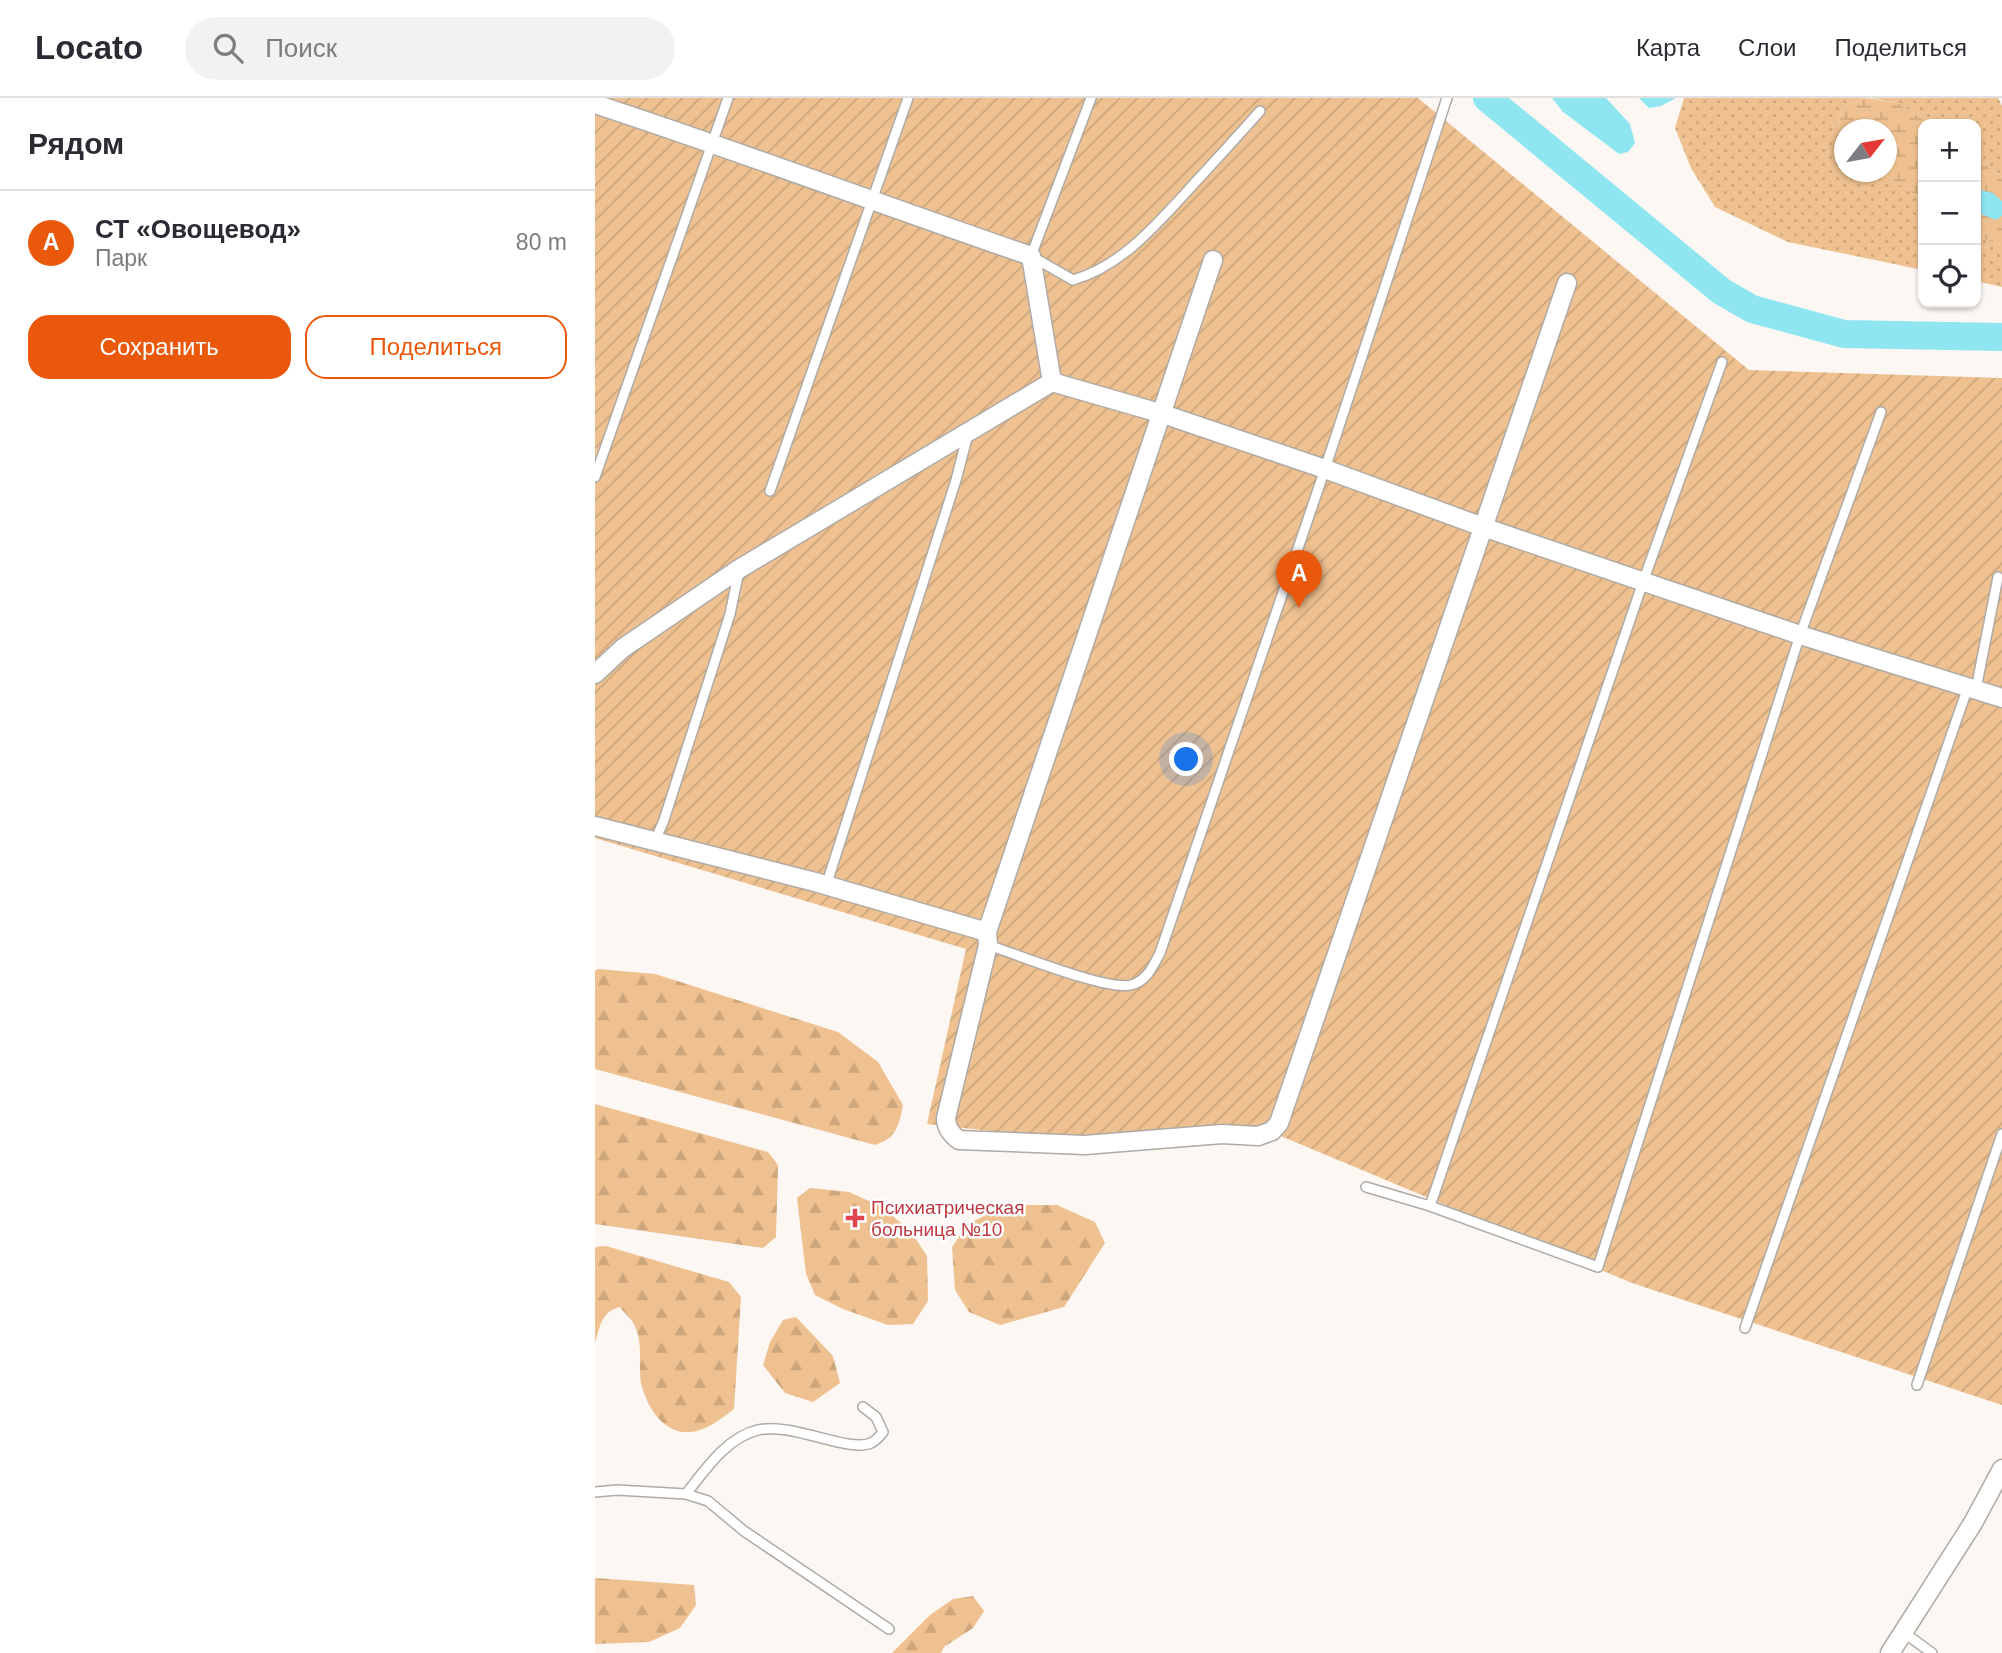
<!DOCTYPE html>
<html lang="ru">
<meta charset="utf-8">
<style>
:root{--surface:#fff;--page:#f2f2f3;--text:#2b2b33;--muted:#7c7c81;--line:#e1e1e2;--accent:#ea580c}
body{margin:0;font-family:Arial,sans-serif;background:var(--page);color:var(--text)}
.controls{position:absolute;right:21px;top:21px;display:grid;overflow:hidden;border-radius:14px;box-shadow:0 2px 5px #0004}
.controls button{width:63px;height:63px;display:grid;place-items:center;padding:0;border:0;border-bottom:2px solid var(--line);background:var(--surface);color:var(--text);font:35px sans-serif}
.compass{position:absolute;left:1239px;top:21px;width:63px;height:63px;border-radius:50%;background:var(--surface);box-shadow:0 2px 5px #0004;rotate:59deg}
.you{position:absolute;left:592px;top:662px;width:24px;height:24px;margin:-18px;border:5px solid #fff;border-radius:50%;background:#1a73e8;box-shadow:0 0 0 10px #1a73e833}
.badge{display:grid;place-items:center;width:46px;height:46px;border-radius:50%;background:var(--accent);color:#fff;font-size:23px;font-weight:700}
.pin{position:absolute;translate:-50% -58px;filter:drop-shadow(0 2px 4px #0008)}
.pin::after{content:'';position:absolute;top:37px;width:24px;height:21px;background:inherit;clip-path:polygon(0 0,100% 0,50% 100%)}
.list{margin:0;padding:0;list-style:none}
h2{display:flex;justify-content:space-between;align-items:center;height:91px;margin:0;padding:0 28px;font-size:30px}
h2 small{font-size:23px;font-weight:400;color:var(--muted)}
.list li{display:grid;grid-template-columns:46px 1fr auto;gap:21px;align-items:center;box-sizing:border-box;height:105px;padding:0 28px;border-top:2px solid var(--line)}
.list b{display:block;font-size:26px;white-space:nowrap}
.list p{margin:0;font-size:23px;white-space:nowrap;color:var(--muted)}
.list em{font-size:23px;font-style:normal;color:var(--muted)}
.actions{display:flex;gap:14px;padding:21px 28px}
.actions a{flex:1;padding:16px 0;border:2px solid var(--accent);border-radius:21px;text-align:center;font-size:24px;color:var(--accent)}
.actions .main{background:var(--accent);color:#fff}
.icon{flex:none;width:38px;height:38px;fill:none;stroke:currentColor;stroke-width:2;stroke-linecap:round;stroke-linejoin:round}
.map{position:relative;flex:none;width:1407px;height:1555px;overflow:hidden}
header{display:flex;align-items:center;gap:42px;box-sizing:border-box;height:98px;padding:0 35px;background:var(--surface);border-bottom:2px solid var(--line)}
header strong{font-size:33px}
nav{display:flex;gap:38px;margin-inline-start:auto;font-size:24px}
.search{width:490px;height:63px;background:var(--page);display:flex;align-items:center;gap:18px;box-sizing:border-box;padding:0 24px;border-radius:38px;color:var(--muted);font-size:26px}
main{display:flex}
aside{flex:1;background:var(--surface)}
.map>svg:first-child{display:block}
.grass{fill:url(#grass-dots)}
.forest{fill:url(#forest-firs)}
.wetland{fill:url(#wetland-marsh)}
.garden{fill:url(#garden-furrows)}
.water{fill:#8fe5f0}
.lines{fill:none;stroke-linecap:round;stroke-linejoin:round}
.river{stroke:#8fe5f0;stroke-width:28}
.service-casing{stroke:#aeaaa5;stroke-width:12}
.minor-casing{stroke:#aeaaa5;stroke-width:21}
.service{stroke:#fff;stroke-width:9}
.minor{stroke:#fff;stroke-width:18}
.health-dot{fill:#e0444e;stroke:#fff;stroke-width:2.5}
.labels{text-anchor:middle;stroke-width:5;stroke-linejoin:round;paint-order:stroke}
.health-label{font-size:19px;fill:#be3a42;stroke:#fff;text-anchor:start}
</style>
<header>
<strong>Locato</strong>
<div class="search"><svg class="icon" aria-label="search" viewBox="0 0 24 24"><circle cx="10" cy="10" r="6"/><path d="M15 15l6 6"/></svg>Поиск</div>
<nav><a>Карта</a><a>Слои</a><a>Поделиться</a></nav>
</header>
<main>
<aside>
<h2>Рядом<small></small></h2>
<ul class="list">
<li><span class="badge">A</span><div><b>СТ «Овощевод»</b><p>Парк</p></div><em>80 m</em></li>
</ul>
<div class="actions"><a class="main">Сохранить</a><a>Поделиться</a></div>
</aside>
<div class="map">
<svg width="1407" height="1555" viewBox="0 0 1407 1555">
<defs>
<pattern id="grass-dots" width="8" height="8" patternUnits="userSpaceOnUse" patternTransform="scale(1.75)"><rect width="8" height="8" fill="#efc190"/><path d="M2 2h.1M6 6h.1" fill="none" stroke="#cda67c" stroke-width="1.8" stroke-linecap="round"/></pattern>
<pattern id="forest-firs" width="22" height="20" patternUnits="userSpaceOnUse" patternTransform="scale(1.75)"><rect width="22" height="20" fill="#efc190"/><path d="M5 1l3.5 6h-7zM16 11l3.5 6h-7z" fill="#cda67c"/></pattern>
<pattern id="wetland-marsh" width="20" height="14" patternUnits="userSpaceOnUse" patternTransform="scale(1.75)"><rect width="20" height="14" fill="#efc190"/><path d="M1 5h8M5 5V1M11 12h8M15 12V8" fill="none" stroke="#cda67c"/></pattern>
<pattern id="garden-furrows" width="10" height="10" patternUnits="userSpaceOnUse" patternTransform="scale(1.75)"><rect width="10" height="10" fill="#efc190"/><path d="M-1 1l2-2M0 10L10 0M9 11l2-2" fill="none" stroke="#cda67c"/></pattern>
</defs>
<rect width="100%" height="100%" fill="#fcf7f3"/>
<!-- grass -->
<g class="grass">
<path d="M 1089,0 L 1272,0 L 1249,7 L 1242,25 L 1249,36 L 1250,74 L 1286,74 L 1328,102 L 1328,172 L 1193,144 L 1120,109 L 1096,70 L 1080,30 Z"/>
<path d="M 1276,0 L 1403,0 L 1407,8 L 1407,79 L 1381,60 L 1381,26 L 1336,26 L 1302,5 Z"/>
<path d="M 1381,135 L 1393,143 L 1407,146 L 1407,189 L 1381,183 Z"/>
</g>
<!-- forest -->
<g class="forest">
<path d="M 3,871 L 60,876 L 243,934 L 283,964 L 308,1007 C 304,1027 302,1040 280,1047 L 0,971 L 0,873 Z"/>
<path d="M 0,1006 L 173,1054 L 183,1067 L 181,1139 L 168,1150 L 0,1126 Z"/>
<path d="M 215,1090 L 254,1094 L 285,1108 L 315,1132 L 332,1158 L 333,1203 L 318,1226 L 293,1227 L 248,1211 L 220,1197 L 211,1176 L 202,1100 Z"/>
<path d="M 411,1107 L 462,1107 L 500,1124 L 510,1145 L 469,1209 L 405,1227 L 374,1214 L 360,1192 L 357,1149 L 373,1126 Z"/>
<path d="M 11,1148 L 134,1184 L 146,1199 L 139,1311 C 126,1321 109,1335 91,1334 C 66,1334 51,1306 46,1285 C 43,1268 48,1248 41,1231 C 39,1223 30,1216 25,1209 C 7,1213 5,1228 0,1245 L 0,1149 Z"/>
<path d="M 201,1219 L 238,1258 L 245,1285 L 218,1304 L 190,1295 L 168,1267 L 175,1244 L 188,1222 Z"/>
<path d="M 0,1480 L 99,1487 L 101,1507 L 85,1530 L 54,1544 L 0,1546 Z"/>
<path d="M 378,1498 L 389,1513 L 378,1530 L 349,1549 L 346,1555 L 297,1555 L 335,1517 L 358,1501 Z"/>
</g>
<!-- wetland -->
<g class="wetland">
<path d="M 1272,0 L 1302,5 L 1336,26 L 1328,26 L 1328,102 L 1286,74 L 1292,74 L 1292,32 L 1250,32 L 1249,36 L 1242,26 L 1249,7 Z"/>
<path d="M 1381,60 L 1407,79 L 1407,146 L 1393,143 L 1381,135 Z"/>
</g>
<!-- garden -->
<path class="garden" d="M 0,0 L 823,0 L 1154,272 L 1407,280 L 1407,1307 L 1037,1185 L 669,1031 L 469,1041 L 332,1026 L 371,851 L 0,740 Z"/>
<!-- water -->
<g class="water">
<path d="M 957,0 L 1011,0 L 1035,26 L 1040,45 L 1033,54 L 1024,56 L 968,14 Z"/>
<path d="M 1044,0 L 1081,0 L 1066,8 L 1054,10 Z"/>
<path d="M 1381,91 L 1398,95 L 1407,103 L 1407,118 L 1401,122 L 1381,114 Z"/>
</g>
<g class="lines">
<!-- river -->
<path class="river" d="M 892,0 L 1126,193 L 1157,211 L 1249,236 L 1407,239"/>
<defs>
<g id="service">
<path d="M 496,0 L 436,158 L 478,182 C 527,168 562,126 596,89 C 619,64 642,39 665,13"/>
<path d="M 0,379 L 133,0"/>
<path d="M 175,393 L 313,0"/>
<path d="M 1381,591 L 1403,479"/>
<path d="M 60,743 L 69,722 L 135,516 L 144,473"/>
<path d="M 231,788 L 361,382 L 373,336"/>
<path d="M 393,847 C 421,856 512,893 536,887 C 552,883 558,868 565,855 L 730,371 L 852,0"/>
<path d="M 771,1089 L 835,1108 L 1003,1169 L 1205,537 L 1286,314"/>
<path d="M 835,1108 L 1048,484 L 1127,264"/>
<path d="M 1150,1230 L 1373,589"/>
<path d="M 1322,1287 L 1407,1036"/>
<path d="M 0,1394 L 22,1392 L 91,1396 L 113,1403 L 149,1433 L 294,1531"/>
<path d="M 91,1396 C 110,1372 132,1339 163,1332 C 197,1324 253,1355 276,1345 C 281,1343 284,1339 288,1334 L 281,1319 L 268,1309"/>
<path d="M 1308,1534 L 1337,1555"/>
</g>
<g id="minor">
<path d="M 0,6 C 146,54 290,108 436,158 L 457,284 L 568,316 L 730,371 L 888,429 L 1205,537 L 1407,600"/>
<path d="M 618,162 L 392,834 L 393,847 L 351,1020 C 351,1030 356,1036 364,1042 L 490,1047 L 627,1036 L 663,1038 L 677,1033 L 684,1025 L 972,185"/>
<path d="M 0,576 L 28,550 L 144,471 L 457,284"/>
<path d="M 0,728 L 220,784 L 392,834"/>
<path d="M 1295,1555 L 1378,1425 L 1407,1371"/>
</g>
</defs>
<!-- service casing -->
<use href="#service" class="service-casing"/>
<!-- minor casing -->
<use href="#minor" class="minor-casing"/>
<!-- service -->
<use href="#service" class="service"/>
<!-- minor -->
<use href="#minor" class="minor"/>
</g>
<!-- markers -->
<path class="health-dot" d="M256.5 1109.5h7v7h7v7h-7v7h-7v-7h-7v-7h7z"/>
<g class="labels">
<!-- health labels -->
<g class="health-label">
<text x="276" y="1116">Психиатрическая<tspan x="276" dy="22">больница №10</tspan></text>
</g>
</g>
</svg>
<div class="controls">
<button>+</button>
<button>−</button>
<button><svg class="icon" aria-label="locate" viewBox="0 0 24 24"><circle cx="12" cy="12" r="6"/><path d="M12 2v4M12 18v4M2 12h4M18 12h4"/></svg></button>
</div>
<svg class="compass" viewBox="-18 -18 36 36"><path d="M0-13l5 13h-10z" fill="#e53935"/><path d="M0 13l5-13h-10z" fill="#7c7c81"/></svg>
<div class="you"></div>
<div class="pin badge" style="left:704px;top:510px">A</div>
</div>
</main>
